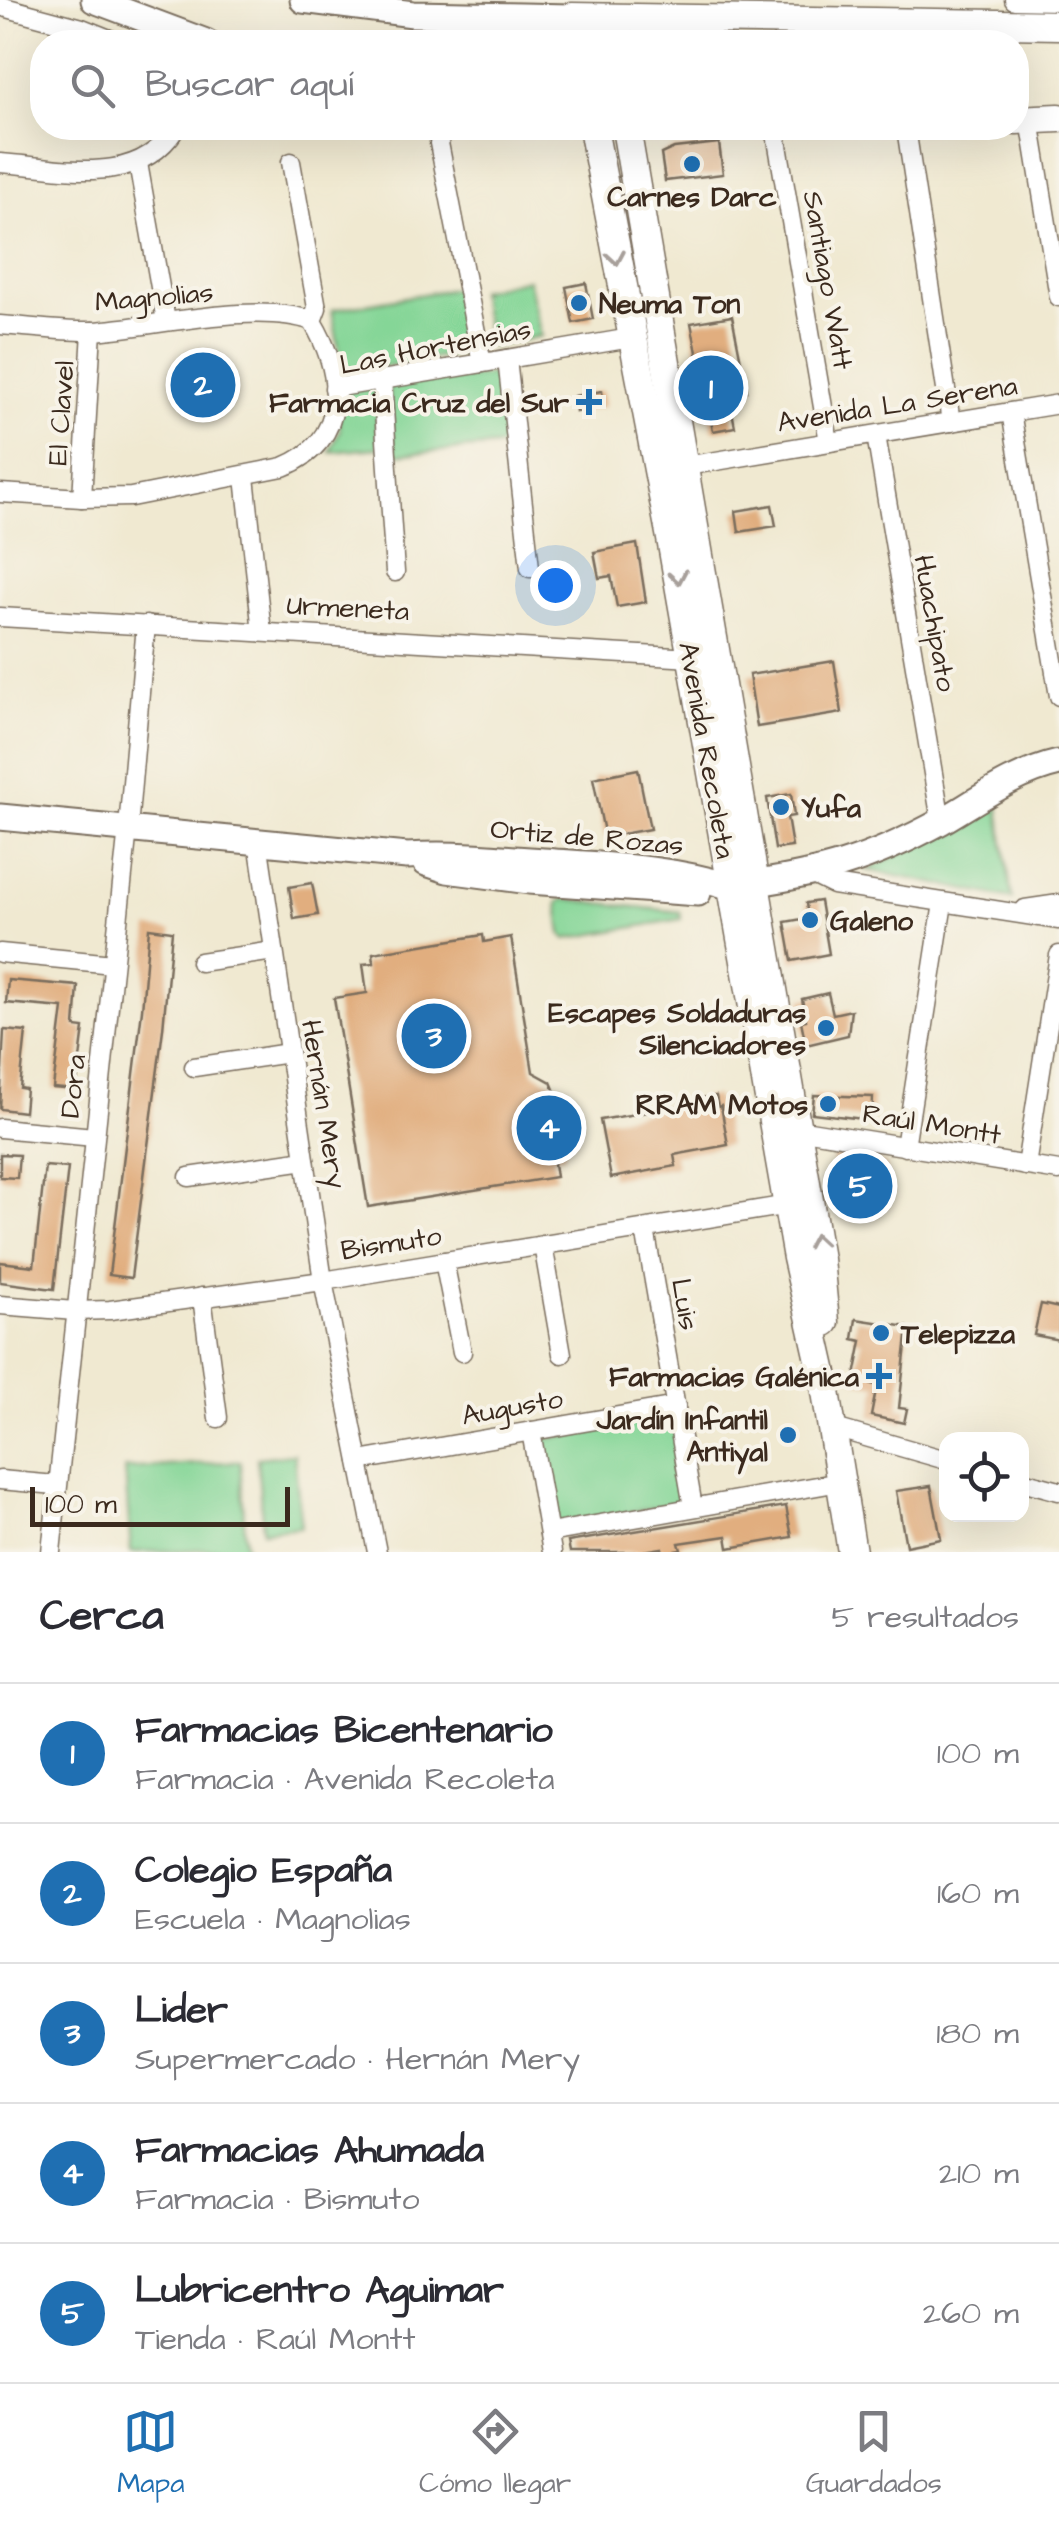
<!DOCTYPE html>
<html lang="es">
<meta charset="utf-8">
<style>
:root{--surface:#fff;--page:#f7f7f7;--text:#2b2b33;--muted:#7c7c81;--line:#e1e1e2;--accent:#1f6fb2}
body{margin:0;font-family:"Architects Daughter",sans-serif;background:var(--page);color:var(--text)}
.controls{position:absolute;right:30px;bottom:30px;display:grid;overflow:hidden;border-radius:20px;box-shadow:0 10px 40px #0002}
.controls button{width:90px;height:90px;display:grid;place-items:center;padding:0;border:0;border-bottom:2px solid var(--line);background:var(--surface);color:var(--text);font:50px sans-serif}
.scale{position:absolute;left:30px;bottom:25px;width:260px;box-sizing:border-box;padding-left:10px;border:5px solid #3b2a1e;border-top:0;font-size:28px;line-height:35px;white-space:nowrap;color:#3b2a1e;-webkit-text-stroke:8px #f7f3e8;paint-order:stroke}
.you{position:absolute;left:555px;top:585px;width:35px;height:35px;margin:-25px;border:8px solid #fff;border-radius:50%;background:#1a73e8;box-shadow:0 0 0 15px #1a73e833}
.badge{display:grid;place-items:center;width:65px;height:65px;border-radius:50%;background:var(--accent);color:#fff;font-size:32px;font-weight:700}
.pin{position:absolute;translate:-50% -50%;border:5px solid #fff;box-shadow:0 2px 10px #0006}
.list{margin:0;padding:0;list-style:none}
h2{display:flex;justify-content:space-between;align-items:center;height:130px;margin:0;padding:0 40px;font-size:42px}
h2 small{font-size:32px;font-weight:400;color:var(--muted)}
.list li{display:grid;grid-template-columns:65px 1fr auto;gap:30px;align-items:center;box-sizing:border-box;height:140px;padding:0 40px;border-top:2px solid var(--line)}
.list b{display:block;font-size:38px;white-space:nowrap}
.list p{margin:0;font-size:32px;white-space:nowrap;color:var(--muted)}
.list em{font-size:32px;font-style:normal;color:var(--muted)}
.icon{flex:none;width:55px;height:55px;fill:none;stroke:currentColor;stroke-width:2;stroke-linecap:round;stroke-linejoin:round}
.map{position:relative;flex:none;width:1059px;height:1552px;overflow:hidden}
.search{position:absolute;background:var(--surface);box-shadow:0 10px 40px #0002;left:30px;right:30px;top:30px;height:110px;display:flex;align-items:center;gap:25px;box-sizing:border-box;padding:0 35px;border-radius:40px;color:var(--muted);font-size:38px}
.sheet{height:830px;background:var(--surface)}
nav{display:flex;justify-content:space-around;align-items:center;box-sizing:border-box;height:140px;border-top:2px solid var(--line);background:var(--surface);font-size:28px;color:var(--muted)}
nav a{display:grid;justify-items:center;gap:5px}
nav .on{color:var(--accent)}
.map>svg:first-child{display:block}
.green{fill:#85d697;stroke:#60805a;stroke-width:2.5}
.building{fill:#e1ae7f}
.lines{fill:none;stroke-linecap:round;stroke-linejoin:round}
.street-casing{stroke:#7a6d5d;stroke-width:21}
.secondary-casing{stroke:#7a6d5d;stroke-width:29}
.primary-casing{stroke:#7a6d5d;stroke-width:31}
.street{stroke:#fff;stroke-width:18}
.secondary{stroke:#fff;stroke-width:25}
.primary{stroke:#fff;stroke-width:28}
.oneway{stroke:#a79f9a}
.poi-dot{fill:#1f6fb2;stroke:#f7f3e8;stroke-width:4}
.labels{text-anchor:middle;stroke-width:8;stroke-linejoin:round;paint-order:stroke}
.poi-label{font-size:28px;font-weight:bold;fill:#3b2a1e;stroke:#f7f3e8;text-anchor:end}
.street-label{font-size:28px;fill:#3b2a1e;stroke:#f7f3e8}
</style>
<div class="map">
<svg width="1059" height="1552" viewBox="0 0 1059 1552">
<rect width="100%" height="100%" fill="#f7f3e8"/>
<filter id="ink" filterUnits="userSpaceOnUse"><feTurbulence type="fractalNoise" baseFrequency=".01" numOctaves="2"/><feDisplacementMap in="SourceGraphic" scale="20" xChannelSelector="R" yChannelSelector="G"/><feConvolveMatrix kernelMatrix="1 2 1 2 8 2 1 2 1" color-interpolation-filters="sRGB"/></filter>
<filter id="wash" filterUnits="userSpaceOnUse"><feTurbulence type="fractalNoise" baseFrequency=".0048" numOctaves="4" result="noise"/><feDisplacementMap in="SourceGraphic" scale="40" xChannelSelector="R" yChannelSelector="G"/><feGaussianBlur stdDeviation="2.25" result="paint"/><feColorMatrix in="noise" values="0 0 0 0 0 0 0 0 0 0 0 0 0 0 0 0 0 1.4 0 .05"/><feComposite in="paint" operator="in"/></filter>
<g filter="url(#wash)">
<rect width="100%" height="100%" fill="#f0e9d1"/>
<!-- green -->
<g class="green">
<path d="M 528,279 L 541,336 L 491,347 L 478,291 Z"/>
<path d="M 458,288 L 469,352 L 343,374 L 332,310 Z"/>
<path d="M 502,374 L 509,445 L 395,455 L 388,385 Z"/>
<path d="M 375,388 L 379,448 L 330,452 L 340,430 L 337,391 Z"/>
<path d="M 998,802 L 1012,899 L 867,870 Z"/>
<path d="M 564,899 L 680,912 L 681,919 L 566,939 L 562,934 L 558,903 Z"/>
<path d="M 673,1415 L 689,1501 L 557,1526 L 540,1440 Z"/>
<path d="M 294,1454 L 301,1527 L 263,1531 L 257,1458 Z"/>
<path d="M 240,1461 L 246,1548 L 131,1552 L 125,1469 Z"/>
</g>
<g id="blocks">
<!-- building -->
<g class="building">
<path d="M 719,143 L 723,174 L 665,181 L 661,154 L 674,148 Z"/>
<path d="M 586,283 L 593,319 L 573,323 L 566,287 Z"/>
<path d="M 732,316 L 747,391 L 729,395 L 735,427 L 713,431 L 691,323 Z"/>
<path d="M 602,391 L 604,407 L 576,412 L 574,396 Z"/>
<path d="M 772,505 L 776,526 L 739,532 L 736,511 Z"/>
<path d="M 637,544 L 646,602 L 617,607 L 611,576 L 599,578 L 594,552 Z"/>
<path d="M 834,661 L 842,713 L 757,727 L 749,675 Z"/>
<path d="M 638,769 L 650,829 L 605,837 L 593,778 Z"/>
<path d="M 791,794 L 794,816 L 787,817 L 792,847 L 775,849 L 767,798 Z"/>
<path d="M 312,883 L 318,915 L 294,919 L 289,887 Z"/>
<path d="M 820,901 L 829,954 L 792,961 L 785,922 L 808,918 L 806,903 Z"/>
<path d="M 149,928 L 172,931 L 163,1029 L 131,1278 L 109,1275 L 142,1010 Z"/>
<path d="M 483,935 L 484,942 L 511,937 L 533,1072 L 551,1082 L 556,1094 L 565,1155 L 553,1157 L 556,1177 L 368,1207 L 334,998 L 367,993 L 363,964 L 374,963 L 373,953 Z"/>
<path d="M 8,980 L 78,986 L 75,1027 L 84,1028 L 76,1090 L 53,1088 L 63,1008 L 6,1003 Z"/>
<path d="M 828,993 L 833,1014 L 851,1010 L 848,1035 L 806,1045 L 801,1021 L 806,1020 L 802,999 Z"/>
<path d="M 4,1030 L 26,1032 L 20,1088 L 26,1089 L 24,1112 L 0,1109 Z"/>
<path d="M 814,1095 L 873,1097 L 872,1120 L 812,1113 Z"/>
<path d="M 716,1096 L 718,1107 L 721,1106 L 728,1145 L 674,1155 L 676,1166 L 611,1178 L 600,1120 L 700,1103 L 700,1098 Z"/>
<path d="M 0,1154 L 19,1155 L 17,1178 L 0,1177 Z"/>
<path d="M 833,1156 L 886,1164 L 878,1214 L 839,1208 Z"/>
<path d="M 45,1166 L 68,1168 L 54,1289 L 0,1282 L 0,1262 L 34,1266 Z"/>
<path d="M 1041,1304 L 1059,1308 L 1059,1340 L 1034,1335 Z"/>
<path d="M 856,1319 L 908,1327 L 899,1408 L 907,1409 L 904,1423 L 871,1416 L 877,1385 L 854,1381 L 862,1341 L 853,1339 Z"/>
<path d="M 931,1486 L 941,1539 L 906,1546 L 896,1491 Z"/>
<path d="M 786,1506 L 792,1537 L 729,1548 L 727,1536 L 679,1543 L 681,1550 L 667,1552 L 663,1552 L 662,1548 L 638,1552 L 570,1552 L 568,1542 Z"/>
</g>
</g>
</g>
<g filter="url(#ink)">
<use href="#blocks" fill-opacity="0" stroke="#7a6d5d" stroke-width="2.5"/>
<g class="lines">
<defs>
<g id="street">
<path d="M 1014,0 L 1059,1"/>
<path d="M 0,6 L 82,28 L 117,42"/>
<path d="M 1030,120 L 1059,297"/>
<path d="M 775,128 L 829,442"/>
<path d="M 906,128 L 951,422"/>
<path d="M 439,143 L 482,363"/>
<path d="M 0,163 C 62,167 137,189 176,128"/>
<path d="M 138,163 L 166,321"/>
<path d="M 0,325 C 31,327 63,332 94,331 C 154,327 256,301 312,321"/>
<path d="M 507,359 L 530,568"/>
<path d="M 382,380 L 395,572"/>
<path d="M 334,388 L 631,338"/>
<path d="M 1011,412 L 1059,696"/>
<path d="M 876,435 L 941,821"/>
<path d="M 686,466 L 1059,404"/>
<path d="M 245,477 L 262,632"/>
<path d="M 0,493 L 82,498 L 131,497 L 283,467 C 349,441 344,375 312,321 L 317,308 L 291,162"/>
<path d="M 82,498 L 92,331"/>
<path d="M 0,617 L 692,658"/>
<path d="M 258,841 L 323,1281 L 377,1552"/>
<path d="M 813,875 L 833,885 L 1059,920"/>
<path d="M 1025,909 L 1059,904"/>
<path d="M 0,953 L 113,964"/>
<path d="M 200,962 L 274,951"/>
<path d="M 194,1067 L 289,1053"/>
<path d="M 0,1128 L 94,1137"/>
<path d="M 797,1129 L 1059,1171"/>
<path d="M 905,1147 L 943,903"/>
<path d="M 1026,1166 L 1059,955"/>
<path d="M 189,1177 L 305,1160"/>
<path d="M 645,1229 L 693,1507"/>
<path d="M 543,1245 L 562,1354"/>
<path d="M 444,1261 L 462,1352"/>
<path d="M 202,1297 L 218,1418"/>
<path d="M 0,1305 L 75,1311 L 110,1310 L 323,1281 L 788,1205"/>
<path d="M 831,1427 L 946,1460"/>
<path d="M 531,1431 L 552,1552"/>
<path d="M 359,1461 L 676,1406"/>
<path d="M 0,1480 L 56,1485"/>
<path d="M 1022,1481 L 1059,1491"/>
<path d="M 549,1533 L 840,1482"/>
<path d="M 51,1552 L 128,828 L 146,625"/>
</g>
<g id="secondary">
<path d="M 94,0 L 206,42"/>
<path d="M 303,0 L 413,14 L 572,17"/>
<path d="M 0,817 L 407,856 C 456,853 505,858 555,862 C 614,866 675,869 732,887"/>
<path d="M 426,863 L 447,870 L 529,881 L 698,893"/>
<path d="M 737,886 C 819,875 869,861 942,821 C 980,799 1015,773 1059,763"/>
</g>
<g id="primary">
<path d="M 572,17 L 1059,25"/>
<path d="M 1016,120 L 1059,118"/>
<path d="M 593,128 L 670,533 L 797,1258 L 823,1373 L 852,1552"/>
<path d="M 626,128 L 819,1259 L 825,1322"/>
</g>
</defs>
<!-- street casing -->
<use href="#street" class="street-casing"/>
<!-- secondary casing -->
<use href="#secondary" class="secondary-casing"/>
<!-- primary casing -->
<use href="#primary" class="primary-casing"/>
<!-- street -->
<use href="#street" class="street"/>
<!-- secondary -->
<use href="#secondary" class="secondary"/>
<!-- primary -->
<use href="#primary" class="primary"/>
</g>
<!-- one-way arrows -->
<defs><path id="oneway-chevron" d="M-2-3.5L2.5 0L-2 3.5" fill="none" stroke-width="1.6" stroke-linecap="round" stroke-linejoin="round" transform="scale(2.5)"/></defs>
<g class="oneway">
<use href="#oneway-chevron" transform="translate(616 258) rotate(80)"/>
<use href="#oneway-chevron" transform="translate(678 577) rotate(80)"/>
<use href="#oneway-chevron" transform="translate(816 1241) rotate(-100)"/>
</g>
</g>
<!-- markers -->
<g class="poi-dot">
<circle cx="692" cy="164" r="10"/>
<circle cx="579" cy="303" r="10"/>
<path d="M584 387h10v10h10v10h-10v10h-10v-10h-10v-10h10z"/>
<circle cx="781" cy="807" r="10"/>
<circle cx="810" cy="920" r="10"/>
<circle cx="826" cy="1028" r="10"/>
<circle cx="828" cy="1104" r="10"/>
<circle cx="881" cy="1333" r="10"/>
<path d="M874 1361h10v10h10v10h-10v10h-10v-10h-10v-10h10z"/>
<circle cx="788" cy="1435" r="10"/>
</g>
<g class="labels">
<!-- poi labels -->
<g class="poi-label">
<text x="692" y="206" text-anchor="middle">Carnes Darc</text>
<text x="599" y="313" text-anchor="start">Neuma Ton</text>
<text x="569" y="412">Farmacia Cruz del Sur</text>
<text x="801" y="817" text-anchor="start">Yufa</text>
<text x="830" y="930" text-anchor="start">Galeno</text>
<text x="806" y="1022">Escapes Soldaduras<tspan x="806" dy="32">Silenciadores</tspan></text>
<text x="808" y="1114">RRAM Motos</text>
<text x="901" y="1343" text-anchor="start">Telepizza</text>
<text x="859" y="1386">Farmacias Galénica</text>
<text x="768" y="1429">Jardín Infantil<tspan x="768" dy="32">Antiyal</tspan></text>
</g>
<!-- street labels -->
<g class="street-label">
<text transform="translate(829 280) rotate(80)" y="10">Santiago Watt</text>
<text transform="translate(154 296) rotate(-5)" y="10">Magnolias</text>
<text transform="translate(435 346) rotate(-11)" y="10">Las Hortensias</text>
<text transform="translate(897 403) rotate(-9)" y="10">Avenida La Serena</text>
<text transform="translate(60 413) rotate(-86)" y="10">El Clavel</text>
<text transform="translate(348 607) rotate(3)" y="10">Urmeneta</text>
<text transform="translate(936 623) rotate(80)" y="10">Huachipato</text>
<text transform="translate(708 750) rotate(80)" y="10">Avenida Recoleta</text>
<text transform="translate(587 836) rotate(5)" y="10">Ortiz de Rozas</text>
<text transform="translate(72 1086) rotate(-84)" y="10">Dora</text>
<text transform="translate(325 1104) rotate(81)" y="10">Hernán Mery</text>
<text transform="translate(932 1123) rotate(9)" y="10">Raúl Montt</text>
<text transform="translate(391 1242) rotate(-9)" y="10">Bismuto</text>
<text transform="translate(686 1304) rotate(80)" y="10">Luis</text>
<text transform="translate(512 1406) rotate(-10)" y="10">Augusto</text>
</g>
</g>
</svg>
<div class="controls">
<button><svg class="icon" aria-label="locate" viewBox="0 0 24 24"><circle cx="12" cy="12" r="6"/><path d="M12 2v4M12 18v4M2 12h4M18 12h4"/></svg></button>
</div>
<div class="scale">100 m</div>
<div class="you"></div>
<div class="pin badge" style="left:711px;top:388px">1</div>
<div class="pin badge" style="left:203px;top:385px">2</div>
<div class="pin badge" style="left:434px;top:1036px">3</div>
<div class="pin badge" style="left:549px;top:1128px">4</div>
<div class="pin badge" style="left:860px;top:1186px">5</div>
<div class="search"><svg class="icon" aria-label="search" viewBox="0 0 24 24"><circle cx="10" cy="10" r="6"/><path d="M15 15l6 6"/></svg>Buscar aquí</div>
</div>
<section class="sheet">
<h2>Cerca<small>5 resultados</small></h2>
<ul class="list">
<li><span class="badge">1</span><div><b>Farmacias Bicentenario</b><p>Farmacia · Avenida Recoleta</p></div><em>100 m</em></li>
<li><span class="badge">2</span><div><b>Colegio España</b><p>Escuela · Magnolias</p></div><em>160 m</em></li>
<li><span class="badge">3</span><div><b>Lider</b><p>Supermercado · Hernán Mery</p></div><em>180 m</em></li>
<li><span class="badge">4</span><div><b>Farmacias Ahumada</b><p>Farmacia · Bismuto</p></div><em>210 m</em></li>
<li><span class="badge">5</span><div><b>Lubricentro Aguimar</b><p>Tienda · Raúl Montt</p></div><em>260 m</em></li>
</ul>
</section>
<nav>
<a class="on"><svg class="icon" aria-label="map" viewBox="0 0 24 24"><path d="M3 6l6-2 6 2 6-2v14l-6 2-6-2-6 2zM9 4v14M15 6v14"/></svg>Mapa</a>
<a><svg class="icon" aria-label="directions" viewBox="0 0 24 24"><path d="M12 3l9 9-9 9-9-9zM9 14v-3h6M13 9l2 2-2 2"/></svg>Cómo llegar</a>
<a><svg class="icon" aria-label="saved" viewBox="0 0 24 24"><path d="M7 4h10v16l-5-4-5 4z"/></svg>Guardados</a>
</nav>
